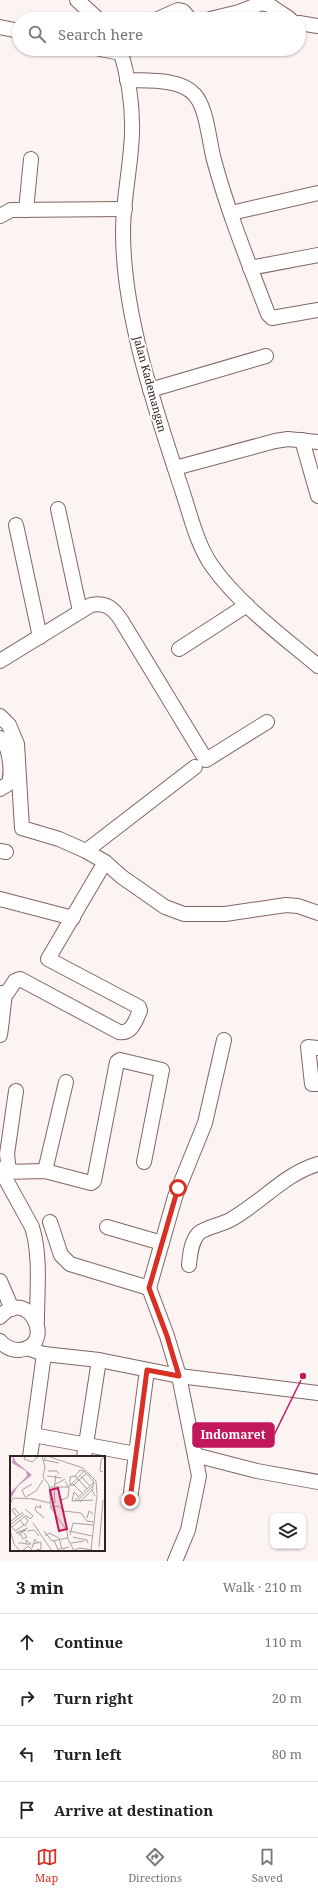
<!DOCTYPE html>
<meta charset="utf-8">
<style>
:root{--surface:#fff;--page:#f2f2f2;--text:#222;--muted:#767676;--line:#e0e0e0;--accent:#d93025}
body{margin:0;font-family:"Noto Serif",serif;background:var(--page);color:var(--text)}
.controls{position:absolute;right:12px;bottom:12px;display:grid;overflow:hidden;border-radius:8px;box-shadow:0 1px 3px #0004}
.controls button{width:36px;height:36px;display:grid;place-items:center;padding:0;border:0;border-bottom:1px solid var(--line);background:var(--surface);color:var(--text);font:20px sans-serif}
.stop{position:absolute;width:12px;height:12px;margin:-9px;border:3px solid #d93025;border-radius:50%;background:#fff}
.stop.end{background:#d93025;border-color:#fff;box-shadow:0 1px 4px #0008}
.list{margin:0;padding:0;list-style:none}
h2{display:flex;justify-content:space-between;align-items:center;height:52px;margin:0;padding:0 16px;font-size:17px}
h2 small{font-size:13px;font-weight:400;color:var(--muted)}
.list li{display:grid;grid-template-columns:26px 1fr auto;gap:12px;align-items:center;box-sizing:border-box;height:56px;padding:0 16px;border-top:1px solid var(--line)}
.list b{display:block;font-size:15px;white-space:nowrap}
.list em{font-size:13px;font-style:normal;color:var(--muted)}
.icon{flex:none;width:22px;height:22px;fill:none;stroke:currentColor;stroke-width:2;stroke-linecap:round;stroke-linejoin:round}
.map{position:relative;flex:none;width:318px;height:1561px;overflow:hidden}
.search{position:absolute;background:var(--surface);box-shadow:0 1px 3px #0004;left:12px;right:12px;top:12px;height:44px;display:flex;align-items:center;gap:10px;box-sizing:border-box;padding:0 14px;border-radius:22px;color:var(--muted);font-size:15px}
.sheet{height:276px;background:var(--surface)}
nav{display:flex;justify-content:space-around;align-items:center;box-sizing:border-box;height:56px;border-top:1px solid var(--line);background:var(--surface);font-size:11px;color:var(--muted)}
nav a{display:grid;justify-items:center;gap:2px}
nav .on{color:var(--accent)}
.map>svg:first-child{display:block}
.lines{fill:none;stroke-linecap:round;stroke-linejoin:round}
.street-casing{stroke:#826660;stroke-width:16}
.street{stroke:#fff;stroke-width:14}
.route{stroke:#d93025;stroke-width:5}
.labels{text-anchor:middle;stroke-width:4;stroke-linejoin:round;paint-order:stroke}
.street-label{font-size:11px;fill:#2e2320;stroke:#fff}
.inset-road{fill:none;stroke:#a9a09f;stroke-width:1}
.view{fill:#c2185b;fill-opacity:0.15;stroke:#c2185b;stroke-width:2}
.inset-edge{fill:none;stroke:#2e2320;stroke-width:2}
.leader{fill:none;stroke:#c2185b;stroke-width:1.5}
.callout-dot{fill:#c2185b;stroke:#fff;stroke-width:1.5}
.callout{fill:#c2185b;stroke:#c2185b;stroke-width:1.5}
.callout-label{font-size:12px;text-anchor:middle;font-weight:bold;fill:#fff}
</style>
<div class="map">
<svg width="318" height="1561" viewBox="0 0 318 1561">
<rect width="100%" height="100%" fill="#fbf4f3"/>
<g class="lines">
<defs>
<g id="street">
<path d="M 77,0 L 98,19"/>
<path d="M 158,19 L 178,10 L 183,11 L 190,19"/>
<path d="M 210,19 L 239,12 L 262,3 L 269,5 L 290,19"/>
<path d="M 299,23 L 318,26"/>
<path d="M 0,27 L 19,31"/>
<path d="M 100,49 L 121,53"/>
<path d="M 120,49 C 128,76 133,105 132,133 C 131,166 123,199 123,232 C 123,315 155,408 181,487 C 190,513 196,543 212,566 C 239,604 282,636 318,666"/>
<path d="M 127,80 C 147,81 179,78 194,94 C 207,107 209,142 214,160 C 228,212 249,264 268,314 L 272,318 L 318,310"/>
<path d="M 26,210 L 31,159"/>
<path d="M 231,213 L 318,193"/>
<path d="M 0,216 L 11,210 L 125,209"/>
<path d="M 250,268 L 318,255"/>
<path d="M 150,390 L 266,356"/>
<path d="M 302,440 L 318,496"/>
<path d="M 175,468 L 275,441 L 288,439 L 318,442"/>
<path d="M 58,509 L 80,611"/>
<path d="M 16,525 L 40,637"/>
<path d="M 179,649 L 247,605"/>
<path d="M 0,661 L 91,605 C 106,602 113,608 121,620 L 206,760 L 267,722"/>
<path d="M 0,716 L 9,725 L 17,744 L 22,828 L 59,839 L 86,851 L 105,862 L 122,877 L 165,907 L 184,914 L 225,914 L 286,905 L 298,906 L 318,913"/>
<path d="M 0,738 C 10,744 13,775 8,784 L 0,789"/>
<path d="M 0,851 L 6,852"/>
<path d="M 86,851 L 195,767"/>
<path d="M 0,899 L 73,918"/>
<path d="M 0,993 L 7,993 L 15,981 L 20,979 L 119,1032 C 132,1034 135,1021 140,1011 L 139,1007 L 48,959 L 105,862"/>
<path d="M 0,1035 C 2,1022 3,1008 5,994"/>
<path d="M 318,1048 L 308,1047 L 312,1084 L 318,1084"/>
<path d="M 0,1169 L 32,1227 C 41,1256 37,1290 37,1321"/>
<path d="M 9,1171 L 7,1154 L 16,1091"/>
<path d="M 45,1171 L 66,1082"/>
<path d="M 2,1172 L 45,1171 L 91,1183 L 94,1181 L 117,1062 L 120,1060 L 162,1070 L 144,1162"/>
<path d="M 50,1222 L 61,1255 L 70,1264 L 149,1288"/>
<path d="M 107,1227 L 162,1243"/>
<path d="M 189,1265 C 190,1255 191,1241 199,1233 C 206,1227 221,1225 230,1220 C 261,1203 284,1174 318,1164"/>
<path d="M 0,1281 L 12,1309"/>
<path d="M 0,1317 C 28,1284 58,1347 19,1350 C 11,1350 5,1347 0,1341"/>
<path d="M 27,1348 L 44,1354 L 99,1360 L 179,1376 L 318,1393"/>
<path d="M 33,1435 L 136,1454"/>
<path d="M 195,1455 L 257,1471 L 318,1482"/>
<path d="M 30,1457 L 44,1354"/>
<path d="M 84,1457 L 99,1360"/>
<path d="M 130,1500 L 147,1370"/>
<path d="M 175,1561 L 188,1530 L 199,1476 L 179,1376 L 167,1336 L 149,1288 L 175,1197 L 205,1123 L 224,1040"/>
</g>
</defs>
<!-- street casing -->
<use href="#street" class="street-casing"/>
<!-- street -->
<use href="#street" class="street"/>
</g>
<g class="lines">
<!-- route -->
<path class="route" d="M 130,1500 L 147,1370 L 179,1376 L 167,1336 L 149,1288 L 178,1188"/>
</g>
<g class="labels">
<!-- street labels -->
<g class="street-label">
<text transform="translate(150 384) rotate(75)" y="4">Jalan Kademangan</text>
</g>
</g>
<!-- overview -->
<g transform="translate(10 1456)">
<rect width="95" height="95" fill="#fbf4f3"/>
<path d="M 3,0 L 6,6 L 22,19 L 8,30 L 0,44 L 0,37 L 17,20 L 16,15 L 2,7 Z" fill="#c897c0"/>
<path class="inset-road" d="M 15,0 L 14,3 L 22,6 L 29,0M 32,0 L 35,11 L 33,21 L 39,29 L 41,52 L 57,75 L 58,83 L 64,95M 36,0 L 34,4 L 49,7M 37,0 L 73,12 L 86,25 L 87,38M 38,15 L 47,15 L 49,18M 93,16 L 90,15 L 91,4 L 95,0M 76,18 L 69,24 L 64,29 L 60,29 L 60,21 L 65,20 L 69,24 L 77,33M 37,20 L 52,22M 65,20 L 70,14 L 74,15 L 84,26 L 82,34M 71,20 L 80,30M 63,28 L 72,37M 44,29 L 55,23M 39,31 L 59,31 L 74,15M 49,39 L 52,44 L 58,41 L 59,32 L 55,25M 15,41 L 12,34 L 22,28M 16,41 L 26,35 L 33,24M 69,41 L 64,36 L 62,45 L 83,44M 23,43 L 40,47M 64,45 L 84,26M 67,45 L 83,30M 70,46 L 82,34 L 85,40M 45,47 L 44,34 L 46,19M 0,48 L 3,42 L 25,43M 30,49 L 31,52 L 26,50 L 25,54 L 34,62M 41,51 L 48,50 L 54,55 L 71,57 L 77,65 L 84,66M 15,53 L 23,60 L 20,63 L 16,59M 7,61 L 2,54 L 4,52 L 10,59M 77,62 L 79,55 L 83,58M 10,64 L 15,70 L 18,65 L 15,60M 0,66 L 13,56M 23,67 L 42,95M 0,69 L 14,58M 1,70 L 5,75 L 14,69M 2,71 L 15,60M 0,74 L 4,88 L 10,95M 17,75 L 24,74 L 29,80M 34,75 L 42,85M 59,75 L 82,80M 10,77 L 13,83 L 17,81 L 14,77M 8,79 L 16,74 L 6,77 L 18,72M 60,79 L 63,67 L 83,69M 35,80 L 39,77 L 49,82 L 52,93 L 59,91M 63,81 L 77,84 L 78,87M 44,84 L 48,94 L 52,92M 42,85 L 57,82M 8,87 L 12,87 L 16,88 L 21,88 L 16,84 L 16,88M 61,87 L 74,85M 23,88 L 31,86 L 31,93 L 26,94M 89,91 L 93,44M 22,92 L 25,83 L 28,87M 12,95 L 18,90 L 23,95M 63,95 L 69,92 L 82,94M 81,95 L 87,39"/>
<path class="view" d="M 48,32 L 57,73 L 49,75 L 40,34 Z"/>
<rect width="95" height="95" class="inset-edge"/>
</g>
<!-- callouts -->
<path class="leader" d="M303 1376L274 1435"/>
<circle class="callout-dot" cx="303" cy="1376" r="4"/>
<rect class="callout" x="193" y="1423" width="81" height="24" rx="4"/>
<g class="callout-label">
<text x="233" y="1439">Indomaret</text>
</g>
</svg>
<div class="controls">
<button><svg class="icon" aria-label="layers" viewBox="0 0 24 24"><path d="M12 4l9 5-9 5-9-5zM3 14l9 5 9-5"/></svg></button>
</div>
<div class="stop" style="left:178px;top:1188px"></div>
<div class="stop end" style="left:130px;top:1500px"></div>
<div class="search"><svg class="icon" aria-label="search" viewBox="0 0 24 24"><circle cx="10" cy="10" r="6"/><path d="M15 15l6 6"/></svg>Search here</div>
</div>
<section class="sheet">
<h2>3 min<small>Walk · 210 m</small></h2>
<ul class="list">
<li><svg class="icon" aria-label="ahead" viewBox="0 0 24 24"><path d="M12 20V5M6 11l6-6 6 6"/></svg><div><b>Continue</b></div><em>110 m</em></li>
<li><svg class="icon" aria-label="right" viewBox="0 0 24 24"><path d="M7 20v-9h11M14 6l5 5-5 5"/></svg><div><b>Turn right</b></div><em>20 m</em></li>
<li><svg class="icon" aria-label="left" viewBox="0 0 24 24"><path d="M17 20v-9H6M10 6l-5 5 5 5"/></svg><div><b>Turn left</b></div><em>80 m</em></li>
<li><svg class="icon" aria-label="arrive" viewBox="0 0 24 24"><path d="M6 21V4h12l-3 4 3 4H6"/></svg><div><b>Arrive at destination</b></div></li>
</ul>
</section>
<nav>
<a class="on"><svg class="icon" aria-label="map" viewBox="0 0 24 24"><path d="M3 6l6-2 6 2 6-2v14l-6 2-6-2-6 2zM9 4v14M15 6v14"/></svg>Map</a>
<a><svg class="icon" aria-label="directions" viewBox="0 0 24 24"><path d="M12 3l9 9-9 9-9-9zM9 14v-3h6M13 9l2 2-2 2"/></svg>Directions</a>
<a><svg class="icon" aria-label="saved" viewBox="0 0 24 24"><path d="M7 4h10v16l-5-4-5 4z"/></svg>Saved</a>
</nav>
